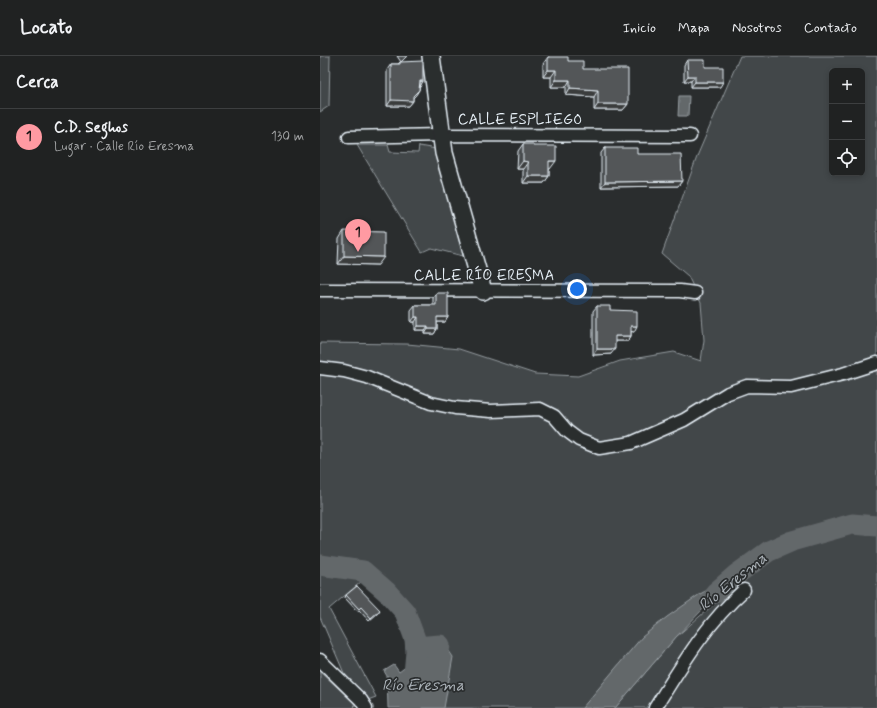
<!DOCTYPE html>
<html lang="es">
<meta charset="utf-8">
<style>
:root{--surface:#202222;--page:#2d2f2f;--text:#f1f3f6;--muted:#a2a4a5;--line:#3d3f40;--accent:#ff9aa2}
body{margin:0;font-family:Mynerve,sans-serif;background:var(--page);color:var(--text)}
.controls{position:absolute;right:12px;top:12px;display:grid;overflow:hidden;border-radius:6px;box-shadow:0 2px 6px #0003}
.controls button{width:36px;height:36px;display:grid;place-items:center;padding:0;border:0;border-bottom:1px solid var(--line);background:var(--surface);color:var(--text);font:20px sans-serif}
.you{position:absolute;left:257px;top:233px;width:14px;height:14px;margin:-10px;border:3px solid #fff;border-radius:50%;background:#1a73e8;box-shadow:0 0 0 6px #1a73e833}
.badge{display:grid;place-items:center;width:26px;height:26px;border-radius:50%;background:var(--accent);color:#111;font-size:13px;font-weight:700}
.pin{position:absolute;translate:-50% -33px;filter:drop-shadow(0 1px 2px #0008)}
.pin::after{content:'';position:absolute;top:21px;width:14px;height:12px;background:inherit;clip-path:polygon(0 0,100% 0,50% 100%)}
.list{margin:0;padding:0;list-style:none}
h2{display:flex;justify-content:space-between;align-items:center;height:52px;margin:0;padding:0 16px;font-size:17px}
h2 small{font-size:13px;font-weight:400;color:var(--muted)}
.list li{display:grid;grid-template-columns:26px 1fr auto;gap:12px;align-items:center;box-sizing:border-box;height:56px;padding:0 16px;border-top:1px solid var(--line)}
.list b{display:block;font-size:15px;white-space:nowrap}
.list p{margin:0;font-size:13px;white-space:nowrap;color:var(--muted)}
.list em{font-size:13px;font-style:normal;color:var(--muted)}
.icon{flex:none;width:22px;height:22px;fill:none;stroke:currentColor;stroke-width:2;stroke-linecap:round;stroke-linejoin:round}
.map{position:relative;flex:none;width:557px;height:652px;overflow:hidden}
header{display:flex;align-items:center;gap:24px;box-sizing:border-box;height:56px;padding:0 20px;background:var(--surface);border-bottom:1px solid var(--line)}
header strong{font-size:19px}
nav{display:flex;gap:22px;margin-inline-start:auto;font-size:14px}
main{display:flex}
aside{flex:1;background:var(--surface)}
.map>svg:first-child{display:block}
.green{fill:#424648;stroke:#959ca0;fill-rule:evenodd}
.water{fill:#63686b;stroke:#989fa3}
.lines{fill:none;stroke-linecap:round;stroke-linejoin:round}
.river{stroke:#63686b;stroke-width:21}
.street-casing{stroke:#e8f1f8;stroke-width:15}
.secondary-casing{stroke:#e8f1f8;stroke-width:20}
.street{stroke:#2a2d2e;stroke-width:12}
.secondary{stroke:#2a2d2e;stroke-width:17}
.wall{fill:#474b4d;stroke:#e8f1f8}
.shaded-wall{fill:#3a3d3e;stroke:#e8f1f8}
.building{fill:#535759;stroke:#e8f1f8}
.labels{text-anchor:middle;stroke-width:3.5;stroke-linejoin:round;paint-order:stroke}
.street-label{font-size:15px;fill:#e8f1f8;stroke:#2a2d2e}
.water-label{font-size:16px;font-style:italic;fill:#acb3b9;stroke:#2a2d2e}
</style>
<header>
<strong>Locato</strong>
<nav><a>Inicio</a><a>Mapa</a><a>Nosotros</a><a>Contacto</a></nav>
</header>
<main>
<aside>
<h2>Cerca<small></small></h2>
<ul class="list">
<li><span class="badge">1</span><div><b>C.D. Seghos</b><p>Lugar · Calle Río Eresma</p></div><em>130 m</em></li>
</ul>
</aside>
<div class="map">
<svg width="557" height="652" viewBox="0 0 557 652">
<rect width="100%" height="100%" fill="#2a2d2e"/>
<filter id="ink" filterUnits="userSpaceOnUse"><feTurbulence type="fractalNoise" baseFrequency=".025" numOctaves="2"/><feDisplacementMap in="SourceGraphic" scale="8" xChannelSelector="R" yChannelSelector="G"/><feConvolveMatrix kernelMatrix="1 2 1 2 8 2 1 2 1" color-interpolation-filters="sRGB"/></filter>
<g filter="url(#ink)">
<!-- green -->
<g class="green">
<path d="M 0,0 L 10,0 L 9,50 L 0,56 Z"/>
<path d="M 420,0 L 557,0 L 557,652 L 295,652 L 356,581 L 426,520 L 478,483 L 449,495 L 417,518 L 278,652 L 91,652 C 94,625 100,598 91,572 L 84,579 L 79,559 L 58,528 L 48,520 L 9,553 L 56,641 L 45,645 L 24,617 L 0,561 L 0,287 L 87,288 L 139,293 L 215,318 L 258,320 L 300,305 L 354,296 L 381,305 L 384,284 L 381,247 L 368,220 L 342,198 L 378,98 ZM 512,15 L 542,15 L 542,117 L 512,117 Z"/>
<path d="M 37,89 L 68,89 L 70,96 L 98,97 L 99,90 L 116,93 L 143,200 L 111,192 L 102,196 Z"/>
<path d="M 0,615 L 34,647 L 35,652 L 0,652 Z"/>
</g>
<!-- water -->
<g class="water">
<path d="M 359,40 L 369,40 L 368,60 L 358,60 Z"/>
<path d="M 417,518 L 356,581 L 295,652 L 262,652 L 322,581 L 347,561 L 380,538 Z"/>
<path d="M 129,595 L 133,601 L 124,652 L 68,652 L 67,620 L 64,615 L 74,609 L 79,616 L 91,607 L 89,597 Z"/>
</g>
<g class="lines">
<!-- river -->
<g class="river">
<path d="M 0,509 L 43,515 L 67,536 L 85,556 L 95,583 L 96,596 L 91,652"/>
<path d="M 395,537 L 417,518 L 449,495 L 472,485 L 532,468 L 557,470"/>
<path d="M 96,591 L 120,589 L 117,609 L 108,621"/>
</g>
<defs>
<g id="street">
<path d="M 29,81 L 121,79 L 370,80"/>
<path d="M 0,234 L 360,235 L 375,237"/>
<path d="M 0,312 L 24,315 L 47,321 L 111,347 L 135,352 L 171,355 L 220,353 L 234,360 L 247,375 L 259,384 L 279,392 L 311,387 L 364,364 L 408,337 L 427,330 L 471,331 L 523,318 L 557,307"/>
<path d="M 0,604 L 41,644 L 46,652"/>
<path d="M 335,652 C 362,609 385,569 424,534"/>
</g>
<path id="secondary" d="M 111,0 L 124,97 L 163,235"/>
</defs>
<!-- street casing -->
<use href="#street" class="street-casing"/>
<!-- secondary casing -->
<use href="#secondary" class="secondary-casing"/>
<!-- street -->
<use href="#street" class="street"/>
<!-- secondary -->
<use href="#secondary" class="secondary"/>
</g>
<!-- wall -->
<g class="wall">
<path d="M 77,0 L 87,0 L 81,6 L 103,25 L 100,30 L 99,34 L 93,41 L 93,45 L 89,50 L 67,50 L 67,14 L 71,8 L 78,8 L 80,6 L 81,6 Z"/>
<path d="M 228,1 L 248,5 L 263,13 L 308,48 L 303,54 L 274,54 L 274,41 L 246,39 L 246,31 L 231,31 L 231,21 L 223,21 L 223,8 Z"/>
<path d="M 367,4 L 385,11 L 400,31 L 371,31 L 371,25 L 364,25 L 364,9 Z"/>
<path d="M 203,88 L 213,90 L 230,113 L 229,113 L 229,120 L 224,127 L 203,127 L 203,113 L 197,113 L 198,95 Z"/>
<path d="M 285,92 L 317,98 L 362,125 L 358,130 L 281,131 L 281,97 Z"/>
<path d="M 24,175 L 58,209 L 18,208 L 19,183 Z"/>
<path d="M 116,237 L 128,261 L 125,266 L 117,266 L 117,273 L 114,278 L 105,278 L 105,274 L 95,274 L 95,266 L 91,266 L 91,254 L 95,249 L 113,249 L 113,242 Z"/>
<path d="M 277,250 L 290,254 L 314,276 L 311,275 L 311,280 L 308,285 L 295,285 L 291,298 L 273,299 L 273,255 Z"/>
<path d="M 26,539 L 60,554 L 58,557 L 49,565 L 39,554 L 38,556 L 25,542 Z"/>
</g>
<!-- shaded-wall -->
<g class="shaded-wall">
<path d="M 228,14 L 236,14 L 231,21 L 223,21 Z"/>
<path d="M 368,20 L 375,20 L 371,25 L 364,25 Z"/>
<path d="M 236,24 L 250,24 L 246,31 L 231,31 Z"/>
<path d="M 100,25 L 103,25 L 100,31 Z"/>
<path d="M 375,26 L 403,26 L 400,31 L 371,31 Z"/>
<path d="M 250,32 L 278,34 L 274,41 L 246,39 Z"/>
<path d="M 99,34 L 96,39 L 90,45 L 93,45 L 89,50 L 67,50 L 71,44 L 93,40 Z"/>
<path d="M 278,48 L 308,48 L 303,54 L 274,54 Z"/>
<path d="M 203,105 L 208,106 L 203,113 L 197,113 Z"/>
<path d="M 229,105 L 236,105 L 230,113 L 224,113 Z"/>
<path d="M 208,120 L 229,120 L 224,127 L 203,127 Z"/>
<path d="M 362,125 L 358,130 L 281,131 L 285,126 Z"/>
<path d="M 24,200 L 64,201 L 58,209 L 18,208 Z"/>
<path d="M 95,261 L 98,261 L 95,266 L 91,266 Z"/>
<path d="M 117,261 L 128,261 L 125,266 L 114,266 Z"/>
<path d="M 98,270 L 108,270 L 105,274 L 95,274 Z"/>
<path d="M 311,270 L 317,270 L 314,276 L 308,275 Z"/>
<path d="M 108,273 L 117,273 L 114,278 L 105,278 Z"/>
<path d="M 295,280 L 311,280 L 308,285 L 291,285 Z"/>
<path d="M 277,293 L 295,293 L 291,298 L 273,299 Z"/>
</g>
<!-- building -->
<g class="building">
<path d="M 228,1 L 248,1 L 248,5 L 263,5 L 263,13 L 308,13 L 308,48 L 278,48 L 278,34 L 250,32 L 250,24 L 236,24 L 236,14 L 228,14 Z"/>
<path d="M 367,4 L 385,4 L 385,11 L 403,11 L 403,26 L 375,26 L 375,20 L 368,20 Z"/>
<path d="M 103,5 L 103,25 L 100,25 L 99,34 L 93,40 L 93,45 L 71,44 L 71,8 L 80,8 L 80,6 Z"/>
<path d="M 203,88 L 213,88 L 213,90 L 236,90 L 236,105 L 229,105 L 229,120 L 208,120 L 208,106 L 203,105 Z"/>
<path d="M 285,92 L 317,92 L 317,98 L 361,98 L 362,125 L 285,126 Z"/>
<path d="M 24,175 L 64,176 L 64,201 L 24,200 Z"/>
<path d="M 116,237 L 128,237 L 128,261 L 117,261 L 117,273 L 108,273 L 108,270 L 98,270 L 98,261 L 95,261 L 95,249 L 116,249 Z"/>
<path d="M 277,250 L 290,250 L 290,254 L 317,255 L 317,270 L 311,270 L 311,280 L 295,280 L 295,293 L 277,293 Z"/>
<path d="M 37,530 L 60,554 L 51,562 L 41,551 L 39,553 L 26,539 Z"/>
</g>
</g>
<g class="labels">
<!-- street labels -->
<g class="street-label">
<text x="200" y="68">CALLE ESPLIEGO</text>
<text x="164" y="224">CALLE RÍO ERESMA</text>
</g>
<!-- water labels -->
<g class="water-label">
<text transform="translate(412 525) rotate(-39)" y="6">Río Eresma</text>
<text x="103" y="634">Río Eresma</text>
</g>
</g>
</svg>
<div class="controls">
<button>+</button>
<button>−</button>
<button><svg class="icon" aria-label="locate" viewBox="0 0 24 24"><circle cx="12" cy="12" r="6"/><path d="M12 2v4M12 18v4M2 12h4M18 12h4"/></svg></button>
</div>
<div class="you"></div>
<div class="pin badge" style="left:38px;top:196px">1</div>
</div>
</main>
